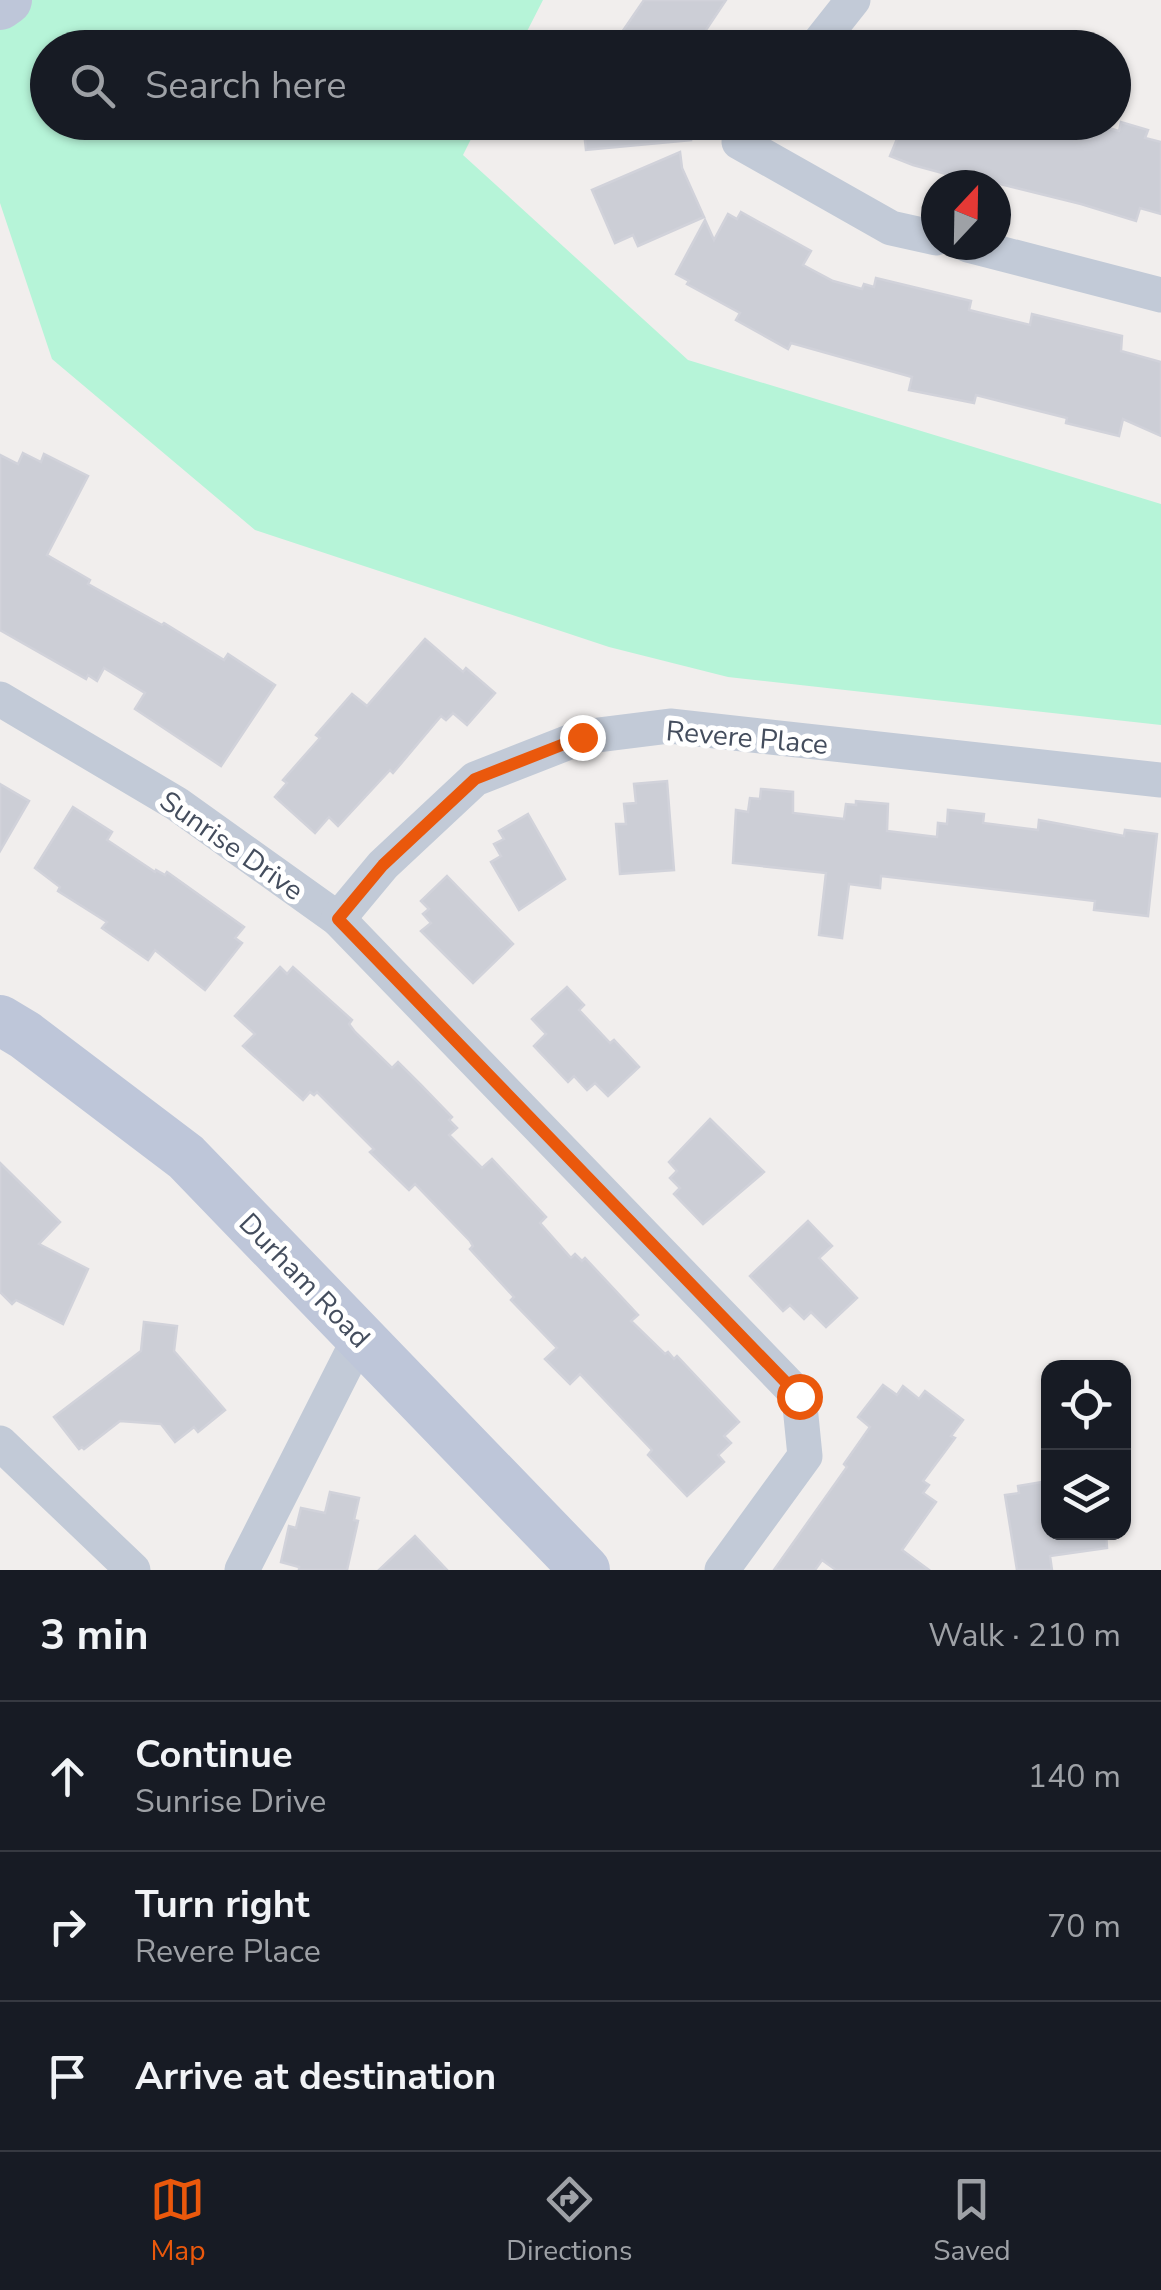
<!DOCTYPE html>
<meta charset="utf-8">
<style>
:root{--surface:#171b24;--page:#20242c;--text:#f1f3f6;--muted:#9ea1a6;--line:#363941;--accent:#ea580c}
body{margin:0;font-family:"Nunito Sans",sans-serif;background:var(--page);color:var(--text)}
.controls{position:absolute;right:30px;bottom:30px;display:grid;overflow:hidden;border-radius:20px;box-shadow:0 2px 8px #0004}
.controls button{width:90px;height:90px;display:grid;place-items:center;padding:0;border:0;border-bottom:2px solid var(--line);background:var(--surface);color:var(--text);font:50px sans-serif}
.compass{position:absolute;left:921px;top:170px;width:90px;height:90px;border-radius:50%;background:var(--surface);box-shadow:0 2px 8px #0004;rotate:22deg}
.stop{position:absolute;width:30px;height:30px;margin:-22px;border:8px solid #ea580c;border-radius:50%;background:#fff}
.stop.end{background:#ea580c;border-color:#fff;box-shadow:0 2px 10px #0008}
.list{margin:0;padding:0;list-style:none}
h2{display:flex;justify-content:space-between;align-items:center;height:130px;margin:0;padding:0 40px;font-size:42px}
h2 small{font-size:32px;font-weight:400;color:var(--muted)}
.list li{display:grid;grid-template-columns:65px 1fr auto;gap:30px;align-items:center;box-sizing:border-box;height:150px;padding:0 40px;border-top:2px solid var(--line)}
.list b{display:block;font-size:38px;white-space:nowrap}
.list p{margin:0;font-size:32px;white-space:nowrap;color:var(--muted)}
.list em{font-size:32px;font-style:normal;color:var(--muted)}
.icon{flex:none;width:55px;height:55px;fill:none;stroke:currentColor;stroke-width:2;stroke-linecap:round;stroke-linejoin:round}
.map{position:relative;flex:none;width:1161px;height:1570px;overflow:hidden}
.search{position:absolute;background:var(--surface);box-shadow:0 2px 8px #0004;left:30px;right:30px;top:30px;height:110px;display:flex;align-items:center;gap:25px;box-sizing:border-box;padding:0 35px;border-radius:55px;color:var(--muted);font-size:38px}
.sheet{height:580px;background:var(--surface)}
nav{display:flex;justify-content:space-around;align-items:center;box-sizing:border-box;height:140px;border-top:2px solid var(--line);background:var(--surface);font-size:28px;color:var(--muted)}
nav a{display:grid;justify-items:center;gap:5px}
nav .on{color:var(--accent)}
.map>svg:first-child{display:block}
.green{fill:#b6f4d8}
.building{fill:#ccced6;stroke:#d1d2da;stroke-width:2.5}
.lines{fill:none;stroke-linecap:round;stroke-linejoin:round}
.street{stroke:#c2cad7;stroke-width:35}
.secondary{stroke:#bec6d9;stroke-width:50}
.route{stroke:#ea580c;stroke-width:12}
.labels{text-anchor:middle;stroke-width:10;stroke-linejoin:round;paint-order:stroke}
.street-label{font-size:28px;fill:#444d5d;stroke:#fff}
</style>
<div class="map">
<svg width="1161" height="1570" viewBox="0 0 1161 1570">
<rect width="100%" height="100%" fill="#f1eeed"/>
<!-- green -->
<path class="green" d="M 0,0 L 543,0 L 519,47 L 48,48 L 48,122 L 479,123 L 463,155 L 688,360 L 1161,504 L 1161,725 L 728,677 L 609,647 L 255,530 L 52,359 L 0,203 Z"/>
<!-- building -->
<g class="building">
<path d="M 644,0 L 726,0 L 694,48 L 632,48 L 618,38 Z"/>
<path d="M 583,122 L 690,122 L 691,140 L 586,150 Z"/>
<path d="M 904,122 L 1014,122 L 1045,131 L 1047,122 L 1088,122 L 1119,131 L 1121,122 L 1148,130 L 1145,138 L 1161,142 L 1161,214 L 1140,208 L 1136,221 L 1081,204 L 980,179 L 979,183 L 913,165 L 890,156 Z"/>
<path d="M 680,152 L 682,168 L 704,217 L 638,246 L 633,235 L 615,243 L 592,190 Z"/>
<path d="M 741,212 L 811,251 L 803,265 L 833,281 L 862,289 L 864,284 L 874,287 L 876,278 L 971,301 L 969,310 L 1030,325 L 1032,314 L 1122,336 L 1121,351 L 1161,362 L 1161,436 L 1123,419 L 1119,436 L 1066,423 L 1067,418 L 976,395 L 974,403 L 909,390 L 912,377 L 791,343 L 788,349 L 736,320 L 740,313 L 687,284 L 689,281 L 676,274 L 705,220 L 714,240 L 728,214 L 737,219 Z"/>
<path d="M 23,453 L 41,462 L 44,454 L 88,476 L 47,555 L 90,580 L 88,584 L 162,625 L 164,623 L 224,660 L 228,654 L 275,685 L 221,766 L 135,709 L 145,693 L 104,668 L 97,681 L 88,675 L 86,679 L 0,630 L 0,455 L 18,464 Z"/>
<path d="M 425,639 L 463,672 L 466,668 L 495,693 L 467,725 L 453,713 L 446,720 L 441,716 L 393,773 L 390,770 L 338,826 L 329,817 L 315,833 L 275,797 L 287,783 L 283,780 L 320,738 L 316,735 L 352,694 L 367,706 Z"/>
<path d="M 667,781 L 674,870 L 620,874 L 616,824 L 626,824 L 624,804 L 636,803 L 634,784 Z"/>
<path d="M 0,784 L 29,801 L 0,851 Z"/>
<path d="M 761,789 L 793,792 L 793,813 L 844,819 L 846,804 L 856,805 L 856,801 L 888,804 L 887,831 L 937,837 L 938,823 L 947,824 L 948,810 L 984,814 L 983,823 L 1038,830 L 1039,820 L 1124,836 L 1125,830 L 1157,834 L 1148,916 L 1094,910 L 1095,901 L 881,876 L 880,888 L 849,884 L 842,938 L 819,935 L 826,873 L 733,863 L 736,810 L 748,812 L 750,798 L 760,799 Z"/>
<path d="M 73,807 L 112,832 L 107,840 L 155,872 L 156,870 L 165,875 L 167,872 L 244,927 L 235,938 L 242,943 L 205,990 L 155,950 L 148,960 L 102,928 L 107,922 L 58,891 L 60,887 L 35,868 Z"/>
<path d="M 528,814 L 565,879 L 519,910 L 491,862 L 501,856 L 494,844 L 504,839 L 499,831 Z"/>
<path d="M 447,876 L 513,944 L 473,983 L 421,931 L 431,923 L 423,914 L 429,909 L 421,901 Z"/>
<path d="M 280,967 L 287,974 L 293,967 L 352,1020 L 349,1024 L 355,1032 L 392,1068 L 398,1062 L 420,1084 L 452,1117 L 449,1120 L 457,1128 L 449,1135 L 482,1168 L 492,1159 L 546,1217 L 540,1223 L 571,1258 L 575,1254 L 582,1261 L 585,1258 L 638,1315 L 631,1321 L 665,1354 L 668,1352 L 674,1359 L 677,1356 L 739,1422 L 724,1436 L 731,1443 L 718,1455 L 724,1462 L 687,1496 L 648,1455 L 652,1450 L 580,1374 L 570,1384 L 545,1359 L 557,1348 L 511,1300 L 514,1297 L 470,1249 L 473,1246 L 470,1241 L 415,1184 L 409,1190 L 370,1152 L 374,1149 L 317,1092 L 314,1095 L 310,1092 L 303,1100 L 243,1046 L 255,1034 L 235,1016 Z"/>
<path d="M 567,987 L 584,1005 L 579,1010 L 610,1043 L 614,1040 L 639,1067 L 608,1096 L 595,1083 L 587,1090 L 574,1076 L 568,1082 L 534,1046 L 546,1034 L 532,1019 Z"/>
<path d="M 710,1119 L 764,1172 L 703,1224 L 674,1194 L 680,1188 L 670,1178 L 677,1171 L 669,1162 Z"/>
<path d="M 0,1163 L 60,1222 L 39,1244 L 88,1269 L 63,1324 L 16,1300 L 12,1304 L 0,1292 Z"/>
<path d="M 808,1221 L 832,1246 L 819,1258 L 857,1298 L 826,1327 L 811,1312 L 804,1319 L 790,1305 L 783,1311 L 750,1276 Z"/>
<path d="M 144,1322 L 177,1326 L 174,1351 L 225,1410 L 198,1432 L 194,1427 L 175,1442 L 161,1424 L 120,1421 L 84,1449 L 82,1447 L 79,1449 L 54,1417 L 141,1351 Z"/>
<path d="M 883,1385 L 897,1395 L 903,1386 L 919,1399 L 925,1391 L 963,1420 L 951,1436 L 955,1438 L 923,1481 L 929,1485 L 923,1493 L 936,1502 L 902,1550 L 929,1570 L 836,1570 L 822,1560 L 815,1570 L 774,1570 L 847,1467 L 844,1464 L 870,1427 L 858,1417 Z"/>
<path d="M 1048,1481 L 1048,1532 L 1106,1532 L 1107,1548 L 1050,1556 L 1052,1570 L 1017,1570 L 1005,1495 L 1019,1493 L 1018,1486 Z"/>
<path d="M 330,1492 L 359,1498 L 354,1520 L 358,1521 L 347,1570 L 299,1570 L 299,1567 L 281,1562 L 289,1526 L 296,1528 L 301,1508 L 325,1513 Z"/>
<path d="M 415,1536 L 447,1570 L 379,1570 Z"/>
</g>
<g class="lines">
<!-- street -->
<g class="street">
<path d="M 815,48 L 853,0"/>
<path d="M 755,122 L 739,142 L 891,228 L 936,238"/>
<path d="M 968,245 L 1161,295"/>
<path d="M 0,699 L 177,804 L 338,919 L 799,1396 L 805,1456 L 722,1570"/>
<path d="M 338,919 L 383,865 L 475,779 L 582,737 L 670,726 L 1161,780"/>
<path d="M 0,1443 L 133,1570"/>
<path d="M 242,1570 L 360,1337"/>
</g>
<!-- secondary -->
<g class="secondary">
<path d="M 0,5 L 7,0"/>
<path d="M 0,1020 L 25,1035 L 186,1157 L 585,1570"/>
</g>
</g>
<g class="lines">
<!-- route -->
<path class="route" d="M 582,737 L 475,779 L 383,865 L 338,919 L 799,1396"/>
</g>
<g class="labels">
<!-- street labels -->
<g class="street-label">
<text transform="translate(747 737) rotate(5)" y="10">Revere Place</text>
<text transform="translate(232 845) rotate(35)" y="10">Sunrise Drive</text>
<text transform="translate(305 1280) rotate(46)" y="10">Durham Road</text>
</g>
</g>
</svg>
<div class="controls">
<button><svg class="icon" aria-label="locate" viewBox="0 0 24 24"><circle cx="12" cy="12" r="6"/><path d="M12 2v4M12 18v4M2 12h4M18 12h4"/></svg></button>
<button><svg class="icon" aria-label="layers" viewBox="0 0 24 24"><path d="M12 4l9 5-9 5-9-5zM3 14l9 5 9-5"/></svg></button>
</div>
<svg class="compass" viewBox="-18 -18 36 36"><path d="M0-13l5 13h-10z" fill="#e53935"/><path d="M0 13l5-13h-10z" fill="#9ea1a6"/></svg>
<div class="stop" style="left:799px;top:1396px"></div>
<div class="stop end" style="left:582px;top:737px"></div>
<div class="search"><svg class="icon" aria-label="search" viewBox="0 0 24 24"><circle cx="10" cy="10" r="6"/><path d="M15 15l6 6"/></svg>Search here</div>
</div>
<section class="sheet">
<h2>3 min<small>Walk · 210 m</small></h2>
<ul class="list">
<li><svg class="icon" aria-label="ahead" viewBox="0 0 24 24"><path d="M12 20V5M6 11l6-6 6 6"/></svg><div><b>Continue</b><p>Sunrise Drive</p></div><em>140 m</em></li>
<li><svg class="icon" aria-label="right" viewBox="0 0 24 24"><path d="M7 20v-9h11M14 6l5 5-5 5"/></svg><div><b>Turn right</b><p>Revere Place</p></div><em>70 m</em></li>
<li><svg class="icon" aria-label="arrive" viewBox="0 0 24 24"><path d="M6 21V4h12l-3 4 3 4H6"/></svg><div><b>Arrive at destination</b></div></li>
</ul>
</section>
<nav>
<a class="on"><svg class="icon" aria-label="map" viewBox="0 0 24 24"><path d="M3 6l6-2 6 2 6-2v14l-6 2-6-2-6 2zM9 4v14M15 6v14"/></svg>Map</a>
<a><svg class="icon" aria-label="directions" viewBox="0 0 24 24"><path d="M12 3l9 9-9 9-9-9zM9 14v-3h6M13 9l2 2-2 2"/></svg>Directions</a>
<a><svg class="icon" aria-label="saved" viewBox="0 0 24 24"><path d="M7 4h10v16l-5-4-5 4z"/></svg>Saved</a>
</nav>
